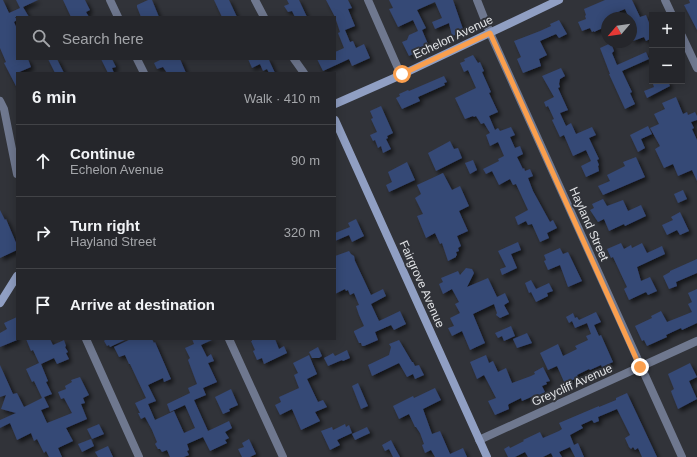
<!DOCTYPE html>
<meta charset="utf-8">
<style>
:root{--surface:#25262b;--page:#313237;--text:#f1f3f6;--muted:#a3a5a9;--line:#424347}
body{margin:0;font-family:Arial,sans-serif;background:var(--page);color:var(--text)}
.controls{position:absolute;right:12px;top:12px;display:grid;overflow:hidden;border-radius:0px;box-shadow:0 2px 10px #0003}
.controls button{width:36px;height:36px;display:grid;place-items:center;padding:0;border:0;border-bottom:1px solid var(--line);background:var(--surface);color:var(--text);font:20px sans-serif}
.compass{position:absolute;left:601px;top:12px;width:36px;height:36px;border-radius:50%;background:var(--surface);box-shadow:0 2px 10px #0003;rotate:241deg}
.stop{position:absolute;width:12px;height:12px;margin:-9px;border:3px solid #fa9f4e;border-radius:50%;background:#fff}
.stop.end{background:#fa9f4e;border-color:#fff;box-shadow:0 1px 4px #0008}
.list{margin:0;padding:0;list-style:none}
h2{display:flex;justify-content:space-between;align-items:center;height:52px;margin:0;padding:0 16px;font-size:17px}
h2 small{font-size:13px;font-weight:400;color:var(--muted)}
.list li{display:grid;grid-template-columns:26px 1fr auto;gap:12px;align-items:center;box-sizing:border-box;height:72px;padding:0 16px;border-top:1px solid var(--line)}
.list b{display:block;font-size:15px;white-space:nowrap}
.list p{margin:0;font-size:13px;white-space:nowrap;color:var(--muted)}
.list em{font-size:13px;font-style:normal;color:var(--muted)}
.icon{flex:none;width:22px;height:22px;fill:none;stroke:currentColor;stroke-width:2;stroke-linecap:round;stroke-linejoin:round}
.map{position:relative;flex:none;width:697px;height:457px;overflow:hidden}
.search{position:absolute;background:var(--surface);box-shadow:0 2px 10px #0003;left:16px;top:16px;width:320px;height:44px;display:flex;align-items:center;gap:10px;box-sizing:border-box;padding:0 14px;border-radius:0px;color:var(--muted);font-size:15px}
.panel{position:absolute;background:var(--surface);box-shadow:0 2px 10px #0003;left:16px;top:72px;width:320px;height:268px;border-radius:0px}
.map>svg:first-child{display:block}
.building{fill:#364876;filter:url(#shadow)}
.lines{fill:none;stroke-linecap:round;stroke-linejoin:round}
.street{stroke:#6f788f;stroke-width:8}
.secondary{stroke:#909fc3;stroke-width:8}
.route{stroke:#fa9f4e;stroke-width:5}
.labels{text-anchor:middle;stroke-width:4;stroke-linejoin:round;paint-order:stroke}
.street-label{font-size:12px;fill:#e2e4e7;stroke:#313339}
</style>
<div class="map">
<svg width="697" height="457" viewBox="0 0 697 457">
<defs>
<filter id="shadow"><feDropShadow dx="3" dy="3" stdDeviation="2" flood-color="#0009"/></filter>
</defs>
<rect width="100%" height="100%" fill="#313339"/>
<!-- building -->
<g class="building">
<path d="M 0,0 L 3,0 L 9,13 L 20,8 L 16,0 L 38,0 L 23,7 L 29,17 L 15,17 L 17,20 L 14,22 L 17,29 L 17,59 L 28,59 L 31,67 L 17,73 L 17,88 L 4,63 L 6,62 L 0,48 Z"/>
<path d="M 63,0 L 85,0 L 90,10 L 86,12 L 89,17 L 71,17 Z"/>
<path d="M 148,0 L 152,0 L 159,17 L 141,17 L 137,7 L 137,5 Z"/>
<path d="M 214,0 L 229,0 L 237,17 L 222,17 Z"/>
<path d="M 287,0 L 299,0 L 307,17 L 295,17 L 292,11 L 288,12 L 284,6 L 289,4 Z"/>
<path d="M 326,0 L 348,0 L 352,8 L 348,9 L 355,26 L 345,30 L 350,42 L 353,41 L 356,48 L 364,44 L 370,58 L 352,66 L 349,59 L 323,71 L 317,59 L 335,59 L 335,52 L 344,48 L 338,33 L 340,32 L 335,17 Z"/>
<path d="M 389,0 L 453,0 L 464,32 L 452,36 L 449,23 L 435,29 L 432,22 L 442,18 L 435,2 L 417,10 L 426,28 L 422,30 L 428,44 L 415,49 L 417,52 L 409,56 L 402,42 L 407,40 L 409,35 L 418,31 L 413,20 L 398,27 L 389,9 L 393,8 Z"/>
<path d="M 605,0 L 632,0 L 640,17 L 646,15 L 650,25 L 652,24 L 652,38 L 646,41 L 644,37 L 633,41 L 631,34 L 635,32 L 631,23 L 631,18 L 629,18 L 625,9 L 613,14 L 615,18 L 607,18 L 607,26 L 594,32 L 594,31 L 592,32 L 590,28 L 582,31 L 578,22 L 586,19 L 585,16 L 586,15 L 584,9 Z"/>
<path d="M 689,0 L 697,0 L 697,30 L 684,5 L 690,3 Z"/>
<path d="M 559,20 L 567,34 L 559,38 L 556,34 L 540,41 L 547,55 L 539,59 L 541,66 L 523,73 L 517,59 L 521,57 L 514,41 L 540,31 L 551,26 L 550,24 Z"/>
<path d="M 611,43 L 614,51 L 612,53 L 617,65 L 646,52 L 649,59 L 622,71 L 632,92 L 630,93 L 635,104 L 625,109 L 609,74 L 610,74 L 600,48 Z"/>
<path d="M 473,55 L 478,63 L 480,62 L 484,71 L 482,72 L 491,92 L 489,93 L 498,112 L 489,116 L 495,130 L 498,128 L 500,131 L 511,127 L 515,135 L 510,137 L 515,148 L 520,146 L 523,154 L 517,157 L 523,169 L 524,168 L 525,171 L 530,169 L 533,176 L 528,178 L 533,191 L 550,222 L 553,220 L 557,228 L 547,233 L 549,238 L 540,242 L 532,224 L 528,225 L 526,221 L 518,225 L 515,217 L 528,210 L 516,184 L 513,185 L 510,179 L 499,185 L 492,171 L 486,174 L 483,169 L 499,161 L 498,159 L 504,156 L 498,142 L 490,146 L 486,135 L 490,133 L 484,123 L 481,124 L 476,116 L 474,117 L 473,116 L 465,119 L 455,98 L 476,88 L 468,70 L 464,72 L 460,63 L 465,61 L 464,59 Z"/>
<path d="M 48,59 L 57,59 L 64,73 L 55,73 Z"/>
<path d="M 101,59 L 112,59 L 116,67 L 112,68 L 114,73 L 108,73 Z"/>
<path d="M 162,59 L 180,59 L 186,73 L 167,73 L 163,67 L 157,69 L 154,63 Z"/>
<path d="M 248,59 L 271,59 L 269,60 L 275,73 L 269,73 L 267,69 L 263,71 L 260,64 L 252,68 Z"/>
<path d="M 561,68 L 565,76 L 560,79 L 559,84 L 560,87 L 558,88 L 568,110 L 560,113 L 566,126 L 571,123 L 576,134 L 592,127 L 596,135 L 589,138 L 599,159 L 597,160 L 599,165 L 598,166 L 599,171 L 586,177 L 581,166 L 591,161 L 586,150 L 573,156 L 564,135 L 560,137 L 552,120 L 554,119 L 548,106 L 546,107 L 544,102 L 554,97 L 542,76 Z"/>
<path d="M 444,76 L 447,82 L 444,83 L 445,85 L 418,97 L 420,101 L 402,109 L 396,98 L 400,96 L 399,94 L 408,90 L 409,91 Z"/>
<path d="M 652,81 L 668,81 L 670,86 L 647,98 L 644,91 L 654,87 Z"/>
<path d="M 676,97 L 683,114 L 687,112 L 688,115 L 695,112 L 697,116 L 697,120 L 691,122 L 694,128 L 692,129 L 697,140 L 697,181 L 692,170 L 678,176 L 673,164 L 664,168 L 655,149 L 660,146 L 650,128 L 659,124 L 654,114 L 665,109 L 662,103 Z"/>
<path d="M 381,106 L 393,133 L 387,136 L 388,138 L 386,139 L 391,149 L 383,153 L 381,146 L 378,148 L 375,140 L 373,141 L 370,135 L 377,132 L 371,119 L 373,118 L 370,111 Z"/>
<path d="M 648,126 L 652,134 L 641,139 L 645,148 L 638,152 L 630,135 Z"/>
<path d="M 450,141 L 454,149 L 458,148 L 462,158 L 436,171 L 428,153 Z"/>
<path d="M 636,157 L 645,177 L 603,195 L 598,186 L 610,181 L 607,175 L 625,166 L 623,162 Z"/>
<path d="M 473,160 L 477,170 L 470,174 L 465,163 Z"/>
<path d="M 407,162 L 415,180 L 389,192 L 386,185 L 392,182 L 388,172 Z"/>
<path d="M 443,173 L 452,190 L 460,186 L 469,206 L 459,211 L 468,231 L 457,236 L 461,246 L 458,248 L 459,251 L 456,252 L 457,255 L 456,256 L 456,257 L 448,261 L 442,243 L 440,244 L 435,233 L 426,238 L 417,216 L 423,214 L 415,198 L 421,194 L 417,185 Z"/>
<path d="M 683,190 L 687,199 L 678,203 L 674,194 Z"/>
<path d="M 603,199 L 607,206 L 623,200 L 628,211 L 641,205 L 646,216 L 625,226 L 624,224 L 609,231 L 604,219 L 598,222 L 590,210 L 594,208 L 592,204 Z"/>
<path d="M 0,210 L 5,220 L 6,219 L 17,245 L 17,250 L 0,258 Z"/>
<path d="M 680,212 L 689,231 L 680,235 L 677,230 L 667,235 L 662,225 L 673,220 L 671,217 Z"/>
<path d="M 356,219 L 364,236 L 352,242 L 349,235 L 335,241 L 335,233 L 350,227 L 348,223 Z"/>
<path d="M 518,242 L 521,250 L 511,254 L 517,268 L 502,275 L 500,269 L 506,267 L 498,251 Z"/>
<path d="M 621,243 L 624,249 L 631,245 L 632,248 L 642,243 L 647,253 L 662,246 L 665,254 L 637,267 L 641,281 L 650,277 L 657,291 L 648,295 L 646,292 L 629,300 L 624,289 L 627,287 L 613,257 L 611,258 L 607,249 Z"/>
<path d="M 560,248 L 563,254 L 568,252 L 582,281 L 568,287 L 560,265 L 548,270 L 544,261 L 546,260 L 544,255 Z"/>
<path d="M 349,251 L 351,254 L 354,256 L 355,261 L 371,295 L 383,289 L 386,296 L 371,304 L 379,321 L 400,311 L 406,324 L 394,330 L 391,325 L 375,332 L 378,340 L 364,346 L 362,346 L 361,343 L 359,343 L 354,332 L 354,331 L 364,326 L 359,315 L 356,306 L 359,305 L 354,293 L 350,295 L 348,290 L 346,291 L 345,289 L 335,294 L 335,256 Z"/>
<path d="M 697,259 L 697,273 L 676,282 L 677,286 L 669,289 L 663,276 L 670,272 L 670,271 Z"/>
<path d="M 466,268 L 472,269 L 474,273 L 467,287 L 488,278 L 497,297 L 505,293 L 509,302 L 504,305 L 509,314 L 500,318 L 496,315 L 497,313 L 494,304 L 473,314 L 485,343 L 470,350 L 462,331 L 452,336 L 448,328 L 454,326 L 450,318 L 460,313 L 455,304 L 459,302 L 452,289 L 443,294 L 439,284 L 443,282 L 441,278 L 458,271 L 460,275 Z"/>
<path d="M 531,280 L 536,289 L 549,283 L 553,291 L 547,293 L 548,296 L 536,302 L 531,292 L 529,293 L 525,283 Z"/>
<path d="M 697,289 L 697,323 L 682,330 L 681,328 L 666,335 L 667,337 L 647,346 L 644,340 L 642,341 L 635,326 L 652,318 L 651,316 L 661,311 L 667,322 L 692,312 L 688,304 L 692,302 L 688,293 Z"/>
<path d="M 596,312 L 601,322 L 594,325 L 599,336 L 601,335 L 613,362 L 602,367 L 601,365 L 590,370 L 589,369 L 577,375 L 578,377 L 565,384 L 557,366 L 548,370 L 540,353 L 558,344 L 563,356 L 577,349 L 575,346 L 588,340 L 586,336 L 591,334 L 587,323 L 575,328 L 572,321 L 569,323 L 566,317 L 573,313 L 575,318 L 577,317 L 579,320 Z"/>
<path d="M 17,317 L 17,340 L 0,347 L 0,333 L 7,329 L 4,323 Z"/>
<path d="M 511,326 L 515,336 L 504,341 L 502,336 L 498,338 L 495,333 Z"/>
<path d="M 527,333 L 532,343 L 517,348 L 513,339 Z"/>
<path d="M 26,339 L 50,339 L 53,345 L 64,340 L 66,346 L 65,347 L 68,352 L 66,353 L 69,359 L 57,364 L 54,358 L 41,364 L 48,381 L 46,382 L 52,394 L 44,397 L 49,407 L 41,410 L 47,423 L 72,413 L 64,398 L 61,399 L 58,392 L 66,389 L 65,386 L 72,382 L 71,380 L 80,377 L 89,395 L 83,398 L 85,403 L 81,404 L 87,419 L 66,428 L 73,441 L 58,448 L 62,457 L 49,457 L 46,451 L 44,453 L 37,439 L 34,441 L 31,433 L 17,440 L 10,423 L 0,428 L 0,420 L 16,413 L 1,409 L 6,395 L 0,397 L 0,365 L 13,394 L 17,393 L 24,407 L 42,398 L 34,381 L 32,382 L 26,369 L 39,363 L 33,350 L 31,351 Z"/>
<path d="M 106,339 L 127,339 L 110,347 L 109,345 L 107,346 L 104,341 Z"/>
<path d="M 131,339 L 152,339 L 154,343 L 155,342 L 171,379 L 164,382 L 163,378 L 148,385 L 156,401 L 148,404 L 155,420 L 174,411 L 184,433 L 195,428 L 185,405 L 170,412 L 167,404 L 190,393 L 188,388 L 197,384 L 188,360 L 190,358 L 185,348 L 194,344 L 192,339 L 214,339 L 201,345 L 207,357 L 211,354 L 214,361 L 208,363 L 217,382 L 203,388 L 206,395 L 194,400 L 208,431 L 229,421 L 232,428 L 225,432 L 229,438 L 225,440 L 227,443 L 210,451 L 203,437 L 187,444 L 189,450 L 187,451 L 189,455 L 184,457 L 170,457 L 167,450 L 162,452 L 160,449 L 158,449 L 155,444 L 157,442 L 152,430 L 145,417 L 141,419 L 138,413 L 140,413 L 135,403 L 146,398 L 130,364 L 129,364 L 125,355 L 119,357 L 114,347 Z"/>
<path d="M 252,339 L 275,339 L 279,349 L 284,346 L 287,353 L 264,364 L 262,358 L 257,360 L 253,351 L 255,350 L 251,341 L 252,341 Z"/>
<path d="M 399,340 L 412,362 L 413,362 L 415,366 L 419,365 L 424,375 L 415,379 L 413,374 L 407,377 L 399,363 L 372,376 L 368,365 L 389,355 L 391,347 L 389,344 Z"/>
<path d="M 318,347 L 322,356 L 319,358 L 312,358 L 309,352 Z"/>
<path d="M 347,350 L 350,358 L 343,361 L 342,360 L 328,366 L 324,358 L 333,353 L 335,356 Z"/>
<path d="M 309,355 L 317,374 L 307,379 L 318,402 L 323,400 L 327,407 L 315,412 L 320,421 L 301,430 L 292,409 L 280,415 L 275,405 L 281,402 L 279,397 L 299,388 L 294,375 L 298,373 L 293,363 Z"/>
<path d="M 486,355 L 489,363 L 493,361 L 498,372 L 506,368 L 512,383 L 531,376 L 535,374 L 534,372 L 543,367 L 550,381 L 546,382 L 547,384 L 542,386 L 545,392 L 539,395 L 538,394 L 522,401 L 521,398 L 509,404 L 508,405 L 509,409 L 495,415 L 488,401 L 496,398 L 484,375 L 477,379 L 470,362 Z"/>
<path d="M 690,363 L 697,377 L 689,381 L 697,399 L 678,409 L 672,394 L 671,391 L 674,389 L 668,374 Z"/>
<path d="M 358,383 L 368,406 L 361,409 L 352,386 Z"/>
<path d="M 435,388 L 441,400 L 423,409 L 432,434 L 440,431 L 450,454 L 463,448 L 467,457 L 435,457 L 431,450 L 425,453 L 422,445 L 424,444 L 420,433 L 416,427 L 415,427 L 409,414 L 399,419 L 393,406 L 413,396 L 414,398 Z"/>
<path d="M 231,389 L 238,405 L 229,409 L 230,411 L 223,414 L 215,397 Z"/>
<path d="M 627,393 L 657,457 L 642,457 L 638,448 L 635,450 L 633,447 L 631,449 L 629,447 L 625,438 L 630,435 L 617,409 L 598,417 L 599,421 L 594,423 L 592,420 L 581,425 L 583,428 L 570,435 L 574,445 L 578,443 L 584,457 L 575,457 L 570,447 L 559,452 L 562,457 L 553,457 L 551,453 L 543,457 L 528,457 L 525,452 L 515,457 L 508,457 L 504,449 L 509,446 L 510,448 L 524,441 L 523,440 L 540,432 L 543,438 L 559,431 L 562,429 L 559,423 L 599,406 L 599,407 L 616,400 L 616,398 Z"/>
<path d="M 99,424 L 104,434 L 92,439 L 87,429 Z"/>
<path d="M 345,424 L 346,427 L 349,425 L 352,433 L 337,440 L 340,445 L 330,450 L 321,431 L 332,427 L 333,430 Z"/>
<path d="M 367,427 L 370,433 L 355,440 L 352,434 Z"/>
<path d="M 91,439 L 94,446 L 82,452 L 78,444 Z"/>
<path d="M 249,439 L 256,454 L 250,457 L 242,457 L 238,449 L 244,447 L 242,443 Z"/>
<path d="M 391,440 L 395,448 L 400,457 L 393,457 L 389,449 L 385,451 L 382,445 Z"/>
<path d="M 108,446 L 113,457 L 98,457 L 95,452 Z"/>
</g>
<g class="lines">
<!-- street -->
<g class="street">
<path d="M 110,0 L 118,17"/>
<path d="M 255,0 L 264,17"/>
<path d="M 368,0 L 401,75"/>
<path d="M 477,0 L 490,33 L 682,457"/>
<path d="M 665,0 L 672,15"/>
<path d="M 682,36 L 697,68"/>
<path d="M 137,59 L 144,73"/>
<path d="M 294,59 L 304,73"/>
<path d="M 0,101 L 4,109 L 17,174"/>
<path d="M 86,339 L 139,457"/>
<path d="M 229,339 L 283,457"/>
<path d="M 479,440 L 697,341"/>
</g>
<!-- secondary -->
<g class="secondary">
<path d="M 335,104 L 401,75 L 559,0"/>
<path d="M 335,120 L 487,457"/>
<path d="M 0,303 L 17,276"/>
</g>
</g>
<g class="lines">
<!-- route -->
<path class="route" d="M 402,74 L 490,33 L 640,367"/>
</g>
<g class="labels">
<!-- street labels -->
<g class="street-label">
<text transform="translate(453 37) rotate(-25)" y="4">Echelon Avenue</text>
<text transform="translate(589 224) rotate(66)" y="4">Hayland Street</text>
<text transform="translate(422 284) rotate(66)" y="4">Fairgrove Avenue</text>
<text transform="translate(572 385) rotate(-24)" y="4">Greycliff Avenue</text>
</g>
</g>
</svg>
<div class="controls">
<button>+</button>
<button>−</button>
</div>
<svg class="compass" viewBox="-18 -18 36 36"><path d="M0-13l5 13h-10z" fill="#e53935"/><path d="M0 13l5-13h-10z" fill="#a3a5a9"/></svg>
<div class="stop" style="left:402px;top:74px"></div>
<div class="stop end" style="left:640px;top:367px"></div>
<div class="search"><svg class="icon" aria-label="search" viewBox="0 0 24 24"><circle cx="10" cy="10" r="6"/><path d="M15 15l6 6"/></svg>Search here</div>
<section class="panel">
<h2>6 min<small>Walk · 410 m</small></h2>
<ul class="list">
<li><svg class="icon" aria-label="ahead" viewBox="0 0 24 24"><path d="M12 20V5M6 11l6-6 6 6"/></svg><div><b>Continue</b><p>Echelon Avenue</p></div><em>90 m</em></li>
<li><svg class="icon" aria-label="right" viewBox="0 0 24 24"><path d="M7 20v-9h11M14 6l5 5-5 5"/></svg><div><b>Turn right</b><p>Hayland Street</p></div><em>320 m</em></li>
<li><svg class="icon" aria-label="arrive" viewBox="0 0 24 24"><path d="M6 21V4h12l-3 4 3 4H6"/></svg><div><b>Arrive at destination</b></div></li>
</ul>
</section>
</div>
